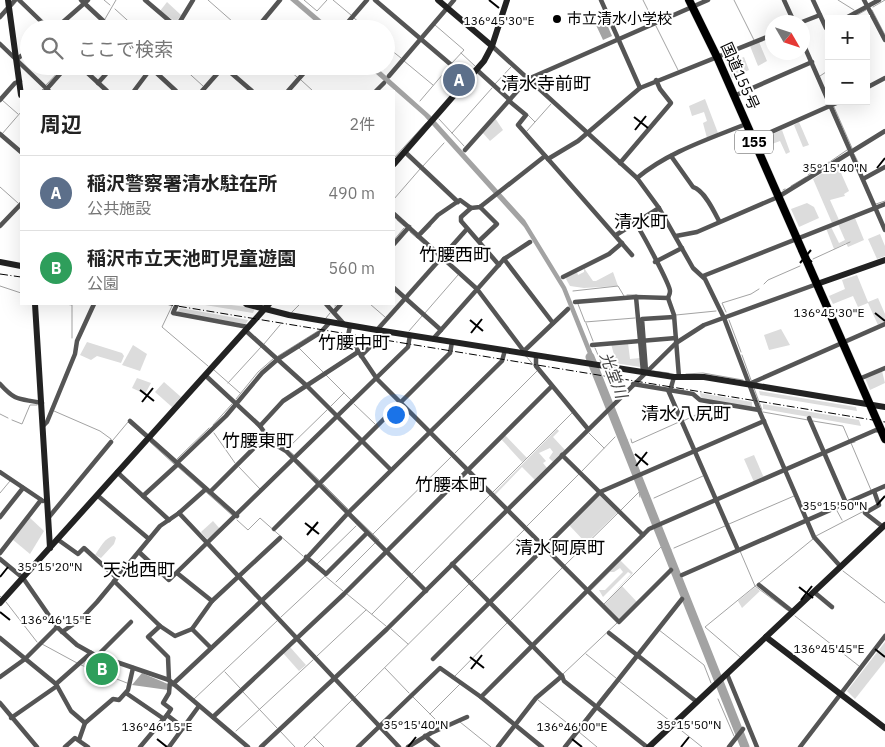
<!DOCTYPE html>
<html lang="ja">
<meta charset="utf-8">
<style>
:root{--surface:#fff;--page:#f6f6f6;--text:#222;--muted:#767676;--line:#e0e0e0;--accent:#1a73e8}
body{margin:0;font-family:"IBM Plex Sans","Noto Sans JP",sans-serif;background:var(--page);color:var(--text)}
.controls{position:absolute;right:15px;top:15px;display:grid;overflow:hidden;border-radius:0px;box-shadow:0 5px 20px #0002}
.controls button{width:45px;height:45px;display:grid;place-items:center;padding:0;border:0;border-bottom:1px solid var(--line);background:var(--surface);color:var(--text);font:25px sans-serif}
.compass{position:absolute;left:765px;top:15px;width:45px;height:45px;border-radius:50%;background:var(--surface);box-shadow:0 5px 20px #0002;rotate:129deg}
.you{position:absolute;left:395px;top:414px;width:18px;height:18px;margin:-12px;border:4px solid #fff;border-radius:50%;background:#1a73e8;box-shadow:0 0 0 8px #1a73e833}
.badge{display:grid;place-items:center;width:32px;height:32px;border-radius:50%;background:var(--accent);color:#fff;font-size:16px;font-weight:700}
.pin{position:absolute;translate:-50% -50%;border:2px solid #fff;box-shadow:0 1px 5px #0006}
.list{margin:0;padding:0;list-style:none}
h2{display:flex;justify-content:space-between;align-items:center;height:65px;margin:0;padding:0 20px;font-size:21px}
h2 small{font-size:16px;font-weight:400;color:var(--muted)}
.list li{display:grid;grid-template-columns:32px 1fr auto;gap:15px;align-items:center;box-sizing:border-box;height:75px;padding:0 20px;border-top:1px solid var(--line)}
.list b{display:block;font-size:19px;white-space:nowrap}
.list p{margin:0;font-size:16px;white-space:nowrap;color:var(--muted)}
.list em{font-size:16px;font-style:normal;color:var(--muted)}
.icon{flex:none;width:28px;height:28px;fill:none;stroke:currentColor;stroke-width:2;stroke-linecap:round;stroke-linejoin:round}
.map{position:relative;flex:none;width:885px;height:747px;overflow:hidden}
.search{position:absolute;background:var(--surface);box-shadow:0 5px 20px #0002;left:20px;top:20px;width:375px;height:55px;display:flex;align-items:center;gap:12px;box-sizing:border-box;padding:0 18px;border-radius:28px;color:var(--muted);font-size:19px}
.panel{position:absolute;background:var(--surface);box-shadow:0 5px 20px #0002;left:20px;top:90px;width:375px;height:215px;border-radius:0px}
.map>svg:first-child{display:block}
.green{fill:#dcdcdc}
.water{fill:#a3a3a3}
.lines{fill:none;stroke-linecap:round;stroke-linejoin:round}
.stream{stroke:#a3a3a3;stroke-width:1}
.river{stroke:#a3a3a3;stroke-width:9}
.highway-casing{stroke:#dbdbdb;stroke-width:9}
.street{stroke:#555;stroke-width:4.5}
.secondary{stroke:#222;stroke-width:6}
.highway{stroke:#000;stroke-width:8}
.rail{stroke:#000;stroke-width:1;stroke-dasharray:8 2.5 1 2.5;stroke-linecap:butt}
.ticks{fill:none;stroke:#000;stroke-width:2}
.poi-dot{fill:#000;stroke:#fff;stroke-width:2}
.labels{text-anchor:middle;stroke-width:4;stroke-linejoin:round;paint-order:stroke}
.shield{fill:#fff;stroke:#4c4c4c;stroke-width:1}
.shield-label{font-size:14px;font-weight:bold;fill:#000}
.poi-label{font-size:15px;fill:#000;stroke:#fff;text-anchor:start}
.street-label{font-size:15px;fill:#000;stroke:#fff}
.water-label{font-size:16px;font-style:italic;fill:#444;stroke:#fff}
.quarter-label{font-size:18px;fill:#000;stroke:#fff}
.ticks-label{font-size:12px;text-anchor:middle;fill:#000;stroke:#fff;stroke-width:4;stroke-linejoin:round;paint-order:stroke}
</style>
<div class="map">
<svg width="885" height="747" viewBox="0 0 885 747">
<rect width="100%" height="100%" fill="#fff"/>
<!-- green -->
<g class="green">
<path d="M 167,2 L 181,15 L 176,22 L 160,11 Z"/>
<path d="M 759,42 L 767,61 L 758,66 L 750,46 Z"/>
<path d="M 744,57 L 749,70 L 732,78 L 727,64 Z"/>
<path d="M 705,99 L 718,133 L 707,138 L 703,123 L 707,121 L 704,112 L 692,116 L 689,106 Z"/>
<path d="M 495,118 L 503,130 L 490,141 L 482,132 Z"/>
<path d="M 799,122 L 809,145 L 803,147 L 794,125 Z"/>
<path d="M 782,130 L 790,152 L 786,154 L 780,141 L 772,144 L 770,140 L 773,138 L 772,134 Z"/>
<path d="M 837,164 L 849,191 L 844,194 L 845,196 L 830,200 L 839,220 L 832,223 L 813,179 Z"/>
<path d="M 807,203 L 814,207 L 819,218 L 799,227 L 791,209 Z"/>
<path d="M 855,218 L 864,240 L 848,247 L 846,243 L 834,249 L 826,228 L 831,227 L 839,243 L 845,240 L 838,224 Z"/>
<path d="M 880,234 L 885,246 L 885,256 L 877,259 L 868,239 Z"/>
<path d="M 584,268 L 593,281 L 596,281 L 613,272 L 618,286 L 584,288 L 570,286 L 566,279 L 567,277 L 577,272 L 578,275 L 584,272 Z"/>
<path d="M 857,275 L 868,302 L 878,298 L 885,314 L 885,322 L 878,325 L 868,303 L 858,307 L 853,296 L 833,304 L 829,296 L 845,289 L 842,280 Z"/>
<path d="M 199,304 L 223,304 L 255,308 L 253,313 Z"/>
<path d="M 180,308 L 248,320 L 246,324 L 177,313 Z"/>
<path d="M 781,329 L 790,345 L 769,350 L 764,335 Z"/>
<path d="M 87,342 L 122,353 L 124,356 L 121,363 L 97,356 L 91,360 L 80,355 Z"/>
<path d="M 628,343 L 630,359 L 640,358 L 640,367 L 602,361 L 615,358 L 611,344 Z"/>
<path d="M 133,345 L 147,354 L 140,371 L 122,365 Z"/>
<path d="M 882,371 L 885,383 L 870,390 L 865,378 Z"/>
<path d="M 137,378 L 151,383 L 145,394 L 132,388 Z"/>
<path d="M 164,382 L 181,397 L 172,407 L 155,392 Z"/>
<path d="M 759,391 L 856,407 L 857,411 L 760,395 Z"/>
<path d="M 700,393 L 752,402 L 752,407 L 701,399 Z"/>
<path d="M 763,404 L 859,420 L 861,426 L 763,409 Z"/>
<path d="M 557,429 L 559,431 L 553,437 L 565,450 L 553,462 L 549,458 L 553,452 L 550,448 L 539,453 L 546,461 L 543,463 L 547,468 L 535,480 L 522,467 L 495,495 L 493,494 Z"/>
<path d="M 505,435 L 527,458 L 522,462 L 501,439 Z"/>
<path d="M 754,455 L 764,478 L 754,482 L 744,459 Z"/>
<path d="M 599,495 L 618,512 L 586,543 L 569,525 Z"/>
<path d="M 29,517 L 44,531 L 30,554 L 12,539 Z"/>
<path d="M 213,521 L 220,529 L 207,539 L 201,532 Z"/>
<path d="M 114,536 L 116,538 L 114,544 L 101,558 L 95,555 C 100,548 105,537 114,536 Z"/>
<path d="M 620,560 L 633,573 L 603,604 L 631,574 L 628,572 L 603,597 L 599,590 L 605,590 L 623,572 L 620,568 L 614,572 L 610,572 L 591,591 L 590,589 Z"/>
<path d="M 622,586 L 637,602 L 618,620 L 604,605 Z"/>
<path d="M 755,587 L 760,591 L 742,608 L 738,601 Z"/>
<path d="M 885,642 L 885,661 L 855,699 L 847,691 Z"/>
<path d="M 290,647 L 306,665 L 299,671 L 283,653 Z"/>
<path d="M 90,655 L 112,663 L 108,674 L 81,664 Z"/>
</g>
<!-- water -->
<g class="water">
<path d="M 290,0 L 298,0 L 332,29 L 324,29 Z"/>
<path d="M 605,20 L 612,36 L 603,40 L 596,25 Z"/>
<path d="M 367,66 L 375,66 L 430,115 L 525,220 L 566,287 L 597,364 L 592,364 L 562,289 L 524,227 L 424,116 Z"/>
<path d="M 142,673 L 168,684 L 168,690 L 132,685 Z"/>
</g>
<g class="lines">
<!-- stream -->
<g class="stream">
<path d="M 104,0 L 110,5"/>
<path d="M 208,0 L 241,29"/>
<path d="M 304,0 L 317,11 L 327,0"/>
<path d="M 333,0 L 351,15"/>
<path d="M 643,0 L 654,22"/>
<path d="M 734,0 L 754,40"/>
<path d="M 838,0 L 854,10"/>
<path d="M 12,7 L 17,1"/>
<path d="M 873,7 L 885,0"/>
<path d="M 115,9 L 137,29"/>
<path d="M 872,10 L 885,35"/>
<path d="M 354,18 L 367,29"/>
<path d="M 105,19 L 116,0"/>
<path d="M 850,19 L 866,10"/>
<path d="M 435,25 L 464,50 L 452,63"/>
<path d="M 656,26 L 678,70"/>
<path d="M 106,27 L 108,29"/>
<path d="M 99,29 L 103,24"/>
<path d="M 829,30 L 827,31 L 829,35"/>
<path d="M 386,46 L 401,58"/>
<path d="M 461,53 L 475,66"/>
<path d="M 404,61 L 433,85"/>
<path d="M 181,66 L 203,86"/>
<path d="M 284,66 L 297,77"/>
<path d="M 820,76 L 829,70"/>
<path d="M 301,80 L 313,91"/>
<path d="M 495,84 L 511,67"/>
<path d="M 46,85 L 64,66"/>
<path d="M 41,91 L 43,89"/>
<path d="M 2,100 L 18,114"/>
<path d="M 420,101 L 449,67"/>
<path d="M 831,101 L 831,102"/>
<path d="M 834,107 L 852,148"/>
<path d="M 528,115 L 535,122 L 551,104"/>
<path d="M 439,119 L 464,146"/>
<path d="M 527,131 L 535,122"/>
<path d="M 452,133 L 492,88"/>
<path d="M 2,134 L 21,112"/>
<path d="M 854,154 L 859,164"/>
<path d="M 394,158 L 426,123"/>
<path d="M 831,161 L 847,150"/>
<path d="M 826,164 L 829,162"/>
<path d="M 423,166 L 444,143"/>
<path d="M 820,168 L 823,165"/>
<path d="M 816,170 L 817,169"/>
<path d="M 808,175 L 815,170"/>
<path d="M 791,186 L 806,177"/>
<path d="M 0,187 L 18,203"/>
<path d="M 783,190 L 785,189"/>
<path d="M 394,199 L 420,169"/>
<path d="M 876,204 L 885,201"/>
<path d="M 397,220 L 404,226"/>
<path d="M 410,232 L 439,257"/>
<path d="M 422,235 L 431,226"/>
<path d="M 394,240 L 404,228"/>
<path d="M 813,259 L 850,242"/>
<path d="M 764,284 L 768,280 L 800,266"/>
<path d="M 0,286 L 21,293"/>
<path d="M 573,291 L 618,286 L 624,296"/>
<path d="M 627,295 L 637,295"/>
<path d="M 65,304 L 72,305 L 72,338"/>
<path d="M 173,304 L 162,327 L 208,366"/>
<path d="M 370,304 L 385,317"/>
<path d="M 578,304 L 585,322 L 635,318"/>
<path d="M 335,306 L 336,304"/>
<path d="M 292,312 L 300,304"/>
<path d="M 726,312 L 722,303 L 751,294 L 759,289"/>
<path d="M 425,313 L 458,275"/>
<path d="M 676,315 L 716,311"/>
<path d="M 326,318 L 330,313"/>
<path d="M 729,320 L 741,352"/>
<path d="M 586,323 L 593,341"/>
<path d="M 409,331 L 422,316"/>
<path d="M 264,344 L 280,325"/>
<path d="M 299,348 L 323,372"/>
<path d="M 595,348 L 601,362"/>
<path d="M 742,355 L 751,380"/>
<path d="M 278,356 L 318,331"/>
<path d="M 526,356 L 535,367"/>
<path d="M 214,370 L 240,393"/>
<path d="M 653,371 L 669,373"/>
<path d="M 686,374 L 703,373 L 743,380"/>
<path d="M 326,375 L 351,400"/>
<path d="M 228,383 L 261,347"/>
<path d="M 754,388 L 762,410"/>
<path d="M 236,399 L 258,372 L 273,359"/>
<path d="M 354,404 L 375,424"/>
<path d="M 331,406 L 344,393"/>
<path d="M 54,411 L 100,431 L 111,439"/>
<path d="M 763,412 L 808,420"/>
<path d="M 0,414 L 8,418"/>
<path d="M 12,420 L 22,424 L 30,405 L 37,405"/>
<path d="M 683,421 L 705,411"/>
<path d="M 813,421 L 843,426 L 849,440"/>
<path d="M 213,425 L 232,404"/>
<path d="M 214,433 L 235,463"/>
<path d="M 589,433 L 604,448"/>
<path d="M 619,433 L 622,433"/>
<path d="M 631,439 L 632,443 L 679,422"/>
<path d="M 113,440 L 128,422 L 145,437"/>
<path d="M 625,441 L 627,440"/>
<path d="M 150,442 L 174,464"/>
<path d="M 855,442 L 851,443 L 871,490"/>
<path d="M 455,453 L 537,371"/>
<path d="M 295,456 L 287,449 L 327,410"/>
<path d="M 177,459 L 209,428"/>
<path d="M 298,460 L 319,480"/>
<path d="M 178,467 L 203,489"/>
<path d="M 239,467 L 260,489"/>
<path d="M 582,471 L 615,437"/>
<path d="M 323,484 L 348,509"/>
<path d="M 206,492 L 233,516"/>
<path d="M 493,492 L 572,413"/>
<path d="M 0,493 L 10,481"/>
<path d="M 643,495 L 646,494"/>
<path d="M 654,498 L 703,476"/>
<path d="M 648,500 L 650,499"/>
<path d="M 836,509 L 842,520"/>
<path d="M 621,510 L 639,492 L 640,497"/>
<path d="M 351,513 L 379,540"/>
<path d="M 237,520 L 248,530 L 260,518 L 303,556"/>
<path d="M 729,524 L 794,496"/>
<path d="M 527,526 L 579,474"/>
<path d="M 373,534 L 451,457"/>
<path d="M 816,536 L 866,510"/>
<path d="M 663,544 L 665,542"/>
<path d="M 674,548 L 725,526"/>
<path d="M 668,551 L 671,550"/>
<path d="M 740,551 L 755,586 L 787,610"/>
<path d="M 317,564 L 356,526"/>
<path d="M 565,565 L 618,513"/>
<path d="M 843,571 L 885,603"/>
<path d="M 412,574 L 490,495"/>
<path d="M 325,576 L 343,591"/>
<path d="M 472,581 L 524,530"/>
<path d="M 336,582 L 375,543"/>
<path d="M 347,594 L 386,626"/>
<path d="M 0,596 L 1,597"/>
<path d="M 682,596 L 685,593"/>
<path d="M 6,602 L 37,642"/>
<path d="M 604,604 L 661,547"/>
<path d="M 372,614 L 408,577"/>
<path d="M 795,616 L 859,666"/>
<path d="M 281,617 L 325,576"/>
<path d="M 511,620 L 562,568"/>
<path d="M 391,629 L 408,644"/>
<path d="M 659,630 L 704,665 L 711,683"/>
<path d="M 42,644 L 77,663"/>
<path d="M 586,654 L 616,678"/>
<path d="M 317,656 L 366,610"/>
<path d="M 740,657 L 705,627 L 813,539"/>
<path d="M 81,665 L 127,683"/>
<path d="M 385,668 L 409,693"/>
<path d="M 225,672 L 240,688"/>
<path d="M 563,674 L 617,623"/>
<path d="M 455,676 L 507,623"/>
<path d="M 619,681 L 670,721"/>
<path d="M 243,692 L 277,728"/>
<path d="M 355,697 L 469,584"/>
<path d="M 413,697 L 441,725"/>
<path d="M 194,699 L 277,621"/>
<path d="M 718,699 L 734,736"/>
<path d="M 538,700 L 576,730"/>
<path d="M 597,703 L 609,688"/>
<path d="M 430,714 L 460,684"/>
<path d="M 460,722 L 491,747"/>
<path d="M 677,727 L 702,747"/>
<path d="M 577,729 L 593,708"/>
<path d="M 236,731 L 313,660"/>
<path d="M 280,731 L 295,747"/>
<path d="M 579,732 L 597,747"/>
<path d="M 314,737 L 324,747"/>
<path d="M 738,739 L 740,736"/>
<path d="M 304,747 L 352,700"/>
</g>
<!-- river -->
<path class="river" d="M 590,357 L 745,747"/>
<defs>
<path id="highway" d="M 689,0 L 718,59 L 885,439"/>
</defs>
<!-- highway casing -->
<use href="#highway" class="highway-casing"/>
<!-- street -->
<g class="street">
<path d="M 19,0 L 49,29"/>
<path d="M 81,0 L 112,29"/>
<path d="M 145,0 L 179,29"/>
<path d="M 375,0 L 469,80"/>
<path d="M 601,0 L 640,88"/>
<path d="M 784,0 L 794,22"/>
<path d="M 813,0 L 826,28 L 829,27"/>
<path d="M 864,0 L 885,40"/>
<path d="M 0,17 L 15,0"/>
<path d="M 844,19 L 879,0"/>
<path d="M 802,22 L 820,15"/>
<path d="M 176,28 L 193,0"/>
<path d="M 55,29 L 88,0"/>
<path d="M 256,29 L 280,0"/>
<path d="M 342,29 L 367,0"/>
<path d="M 802,41 L 885,230"/>
<path d="M 0,44 L 49,91"/>
<path d="M 492,46 L 637,178 L 659,208 L 693,268 L 705,279 L 724,318 L 759,410 L 814,537 L 841,567"/>
<path d="M 17,59 L 29,50"/>
<path d="M 80,66 L 107,91"/>
<path d="M 149,66 L 176,91"/>
<path d="M 223,66 L 252,91"/>
<path d="M 477,70 L 510,100"/>
<path d="M 389,76 L 454,0"/>
<path d="M 98,83 L 113,66"/>
<path d="M 866,88 L 885,78"/>
<path d="M 45,91 L 67,66"/>
<path d="M 134,91 L 152,67"/>
<path d="M 202,91 L 224,66"/>
<path d="M 288,91 L 310,66"/>
<path d="M 376,91 L 384,83"/>
<path d="M 734,96 L 812,62"/>
<path d="M 0,100 L 15,83 L 20,81"/>
<path d="M 509,101 L 526,115 L 518,125 C 556,168 595,212 632,255"/>
<path d="M 0,134 L 21,152"/>
<path d="M 753,140 L 841,101"/>
<path d="M 465,150 L 528,79 L 708,0"/>
<path d="M 405,152 L 458,202"/>
<path d="M 671,156 L 693,187 C 704,190 714,211 719,221"/>
<path d="M 548,159 L 578,141 L 640,88 L 772,35"/>
<path d="M 620,163 L 671,103 L 660,89 L 656,80"/>
<path d="M 637,178 C 668,152 709,139 746,124"/>
<path d="M 863,179 L 885,167"/>
<path d="M 471,208 L 461,217 L 461,221 L 499,265"/>
<path d="M 394,214 L 477,289 L 526,354"/>
<path d="M 635,223 C 640,228 670,285 670,291 C 670,294 669,295 668,298"/>
<path d="M 0,226 L 21,204"/>
<path d="M 616,235 L 659,208"/>
<path d="M 418,236 L 438,215 L 460,200 L 471,208 L 480,207 L 545,156"/>
<path d="M 676,236 L 697,232 L 778,197 L 885,131"/>
<path d="M 479,241 L 497,224 L 480,207"/>
<path d="M 394,244 L 409,227"/>
<path d="M 504,259 L 553,323"/>
<path d="M 655,262 L 682,248"/>
<path d="M 703,276 L 885,204"/>
<path d="M 563,277 L 609,254 L 622,243"/>
<path d="M 394,288 L 441,330"/>
<path d="M 636,297 L 643,372"/>
<path d="M 575,302 L 636,297 L 668,298 L 674,315 L 679,377"/>
<path d="M 177,304 L 173,313 L 248,327"/>
<path d="M 326,304 L 344,324"/>
<path d="M 334,312 L 341,304"/>
<path d="M 350,326 L 348,336 L 377,379 L 619,622 L 671,570"/>
<path d="M 245,330 L 307,386 L 391,470"/>
<path d="M 377,330 L 467,229"/>
<path d="M 433,339 L 504,259 L 530,242"/>
<path d="M 592,345 L 676,338"/>
<path d="M 524,351 L 568,309"/>
<path d="M 536,355 L 536,366 L 588,429"/>
<path d="M 361,356 L 377,340 L 379,331"/>
<path d="M 646,371 L 642,319 L 674,317"/>
<path d="M 205,375 L 260,426 L 271,442 L 286,451 L 426,591"/>
<path d="M 859,379 L 885,368"/>
<path d="M 0,384 C 17,403 20,398 42,403"/>
<path d="M 633,384 L 693,394 L 700,400 L 759,410"/>
<path d="M 749,384 L 885,324"/>
<path d="M 668,390 L 738,550"/>
<path d="M 670,391 L 674,377"/>
<path d="M 707,411 L 721,405"/>
<path d="M 809,418 L 846,503"/>
<path d="M 130,421 L 237,516"/>
<path d="M 43,426 L 47,422 L 75,354 L 77,341 L 94,304"/>
<path d="M 260,426 L 283,401 L 358,352"/>
<path d="M 562,455 L 643,535"/>
<path d="M 177,463 L 226,416 L 262,373 L 278,359 L 321,332 L 330,322"/>
<path d="M 0,472 L 43,501"/>
<path d="M 117,472 L 169,520"/>
<path d="M 874,491 L 879,505 L 865,513 L 883,527"/>
<path d="M 210,492 L 267,435"/>
<path d="M 97,495 L 149,539"/>
<path d="M 143,496 L 178,464"/>
<path d="M 179,513 L 399,747"/>
<path d="M 0,517 L 23,488"/>
<path d="M 49,517 L 111,442"/>
<path d="M 274,529 L 450,353 L 452,342"/>
<path d="M 57,539 L 78,554 L 84,548 L 117,578"/>
<path d="M 139,552 L 169,580 L 408,347 L 410,335"/>
<path d="M 0,553 L 41,500"/>
<path d="M 306,557 L 326,574 L 367,533"/>
<path d="M 0,559 L 23,578 L 57,627 L 77,645 L 93,654 L 169,680 L 248,747"/>
<path d="M 452,564 L 562,676 L 564,681 L 647,747"/>
<path d="M 177,573 L 212,601"/>
<path d="M 682,575 L 885,486"/>
<path d="M 114,581 L 160,626 L 175,636 L 192,629 L 212,601 L 280,538"/>
<path d="M 759,585 L 793,612"/>
<path d="M 814,592 L 832,607"/>
<path d="M 160,626 L 148,637 L 168,657 L 169,680"/>
<path d="M 192,629 L 211,648"/>
<path d="M 62,632 L 81,619 L 97,602 L 160,526 L 179,513 L 206,489"/>
<path d="M 609,633 L 697,702"/>
<path d="M 0,638 L 56,684 L 71,711 L 85,723"/>
<path d="M 97,656 L 131,622"/>
<path d="M 433,659 L 600,492 L 764,421"/>
<path d="M 727,674 L 757,747"/>
<path d="M 0,677 L 25,659 L 57,627"/>
<path d="M 56,684 L 91,653"/>
<path d="M 173,684 L 304,561 L 348,513 L 502,361 L 505,350"/>
<path d="M 126,693 L 164,719"/>
<path d="M 481,697 L 649,529 L 876,430 L 882,431"/>
<path d="M 0,703 L 37,747"/>
<path d="M 167,715 L 171,709 L 163,703 L 169,693 L 170,682"/>
<path d="M 213,717 L 344,594 L 552,386"/>
<path d="M 11,718 L 57,686"/>
<path d="M 425,736 L 438,747"/>
<path d="M 79,740 L 85,723 L 113,699 L 119,700 L 128,690 L 133,668"/>
<path d="M 65,747 L 75,738 L 88,747"/>
<path d="M 140,747 L 167,715 L 184,728"/>
<path d="M 169,747 L 199,706"/>
<path d="M 261,747 L 387,629 L 676,343 L 704,325 L 817,284"/>
<path d="M 358,747 L 440,668 L 481,697 L 542,747"/>
<path d="M 408,747 L 431,733 L 467,717"/>
<path d="M 498,747 L 536,698 L 562,676"/>
<path d="M 565,747 L 682,599"/>
<path d="M 729,747 L 743,729"/>
<path d="M 800,747 L 885,636"/>
</g>
<!-- secondary -->
<g class="secondary">
<path d="M 8,0 L 21,95"/>
<path d="M 438,0 L 492,46"/>
<path d="M 394,164 L 484,61 L 492,46 L 507,0"/>
<path d="M 0,262 L 21,266"/>
<path d="M 817,284 L 885,260"/>
<path d="M 35,304 L 50,548"/>
<path d="M 246,304 L 289,315 L 377,330 L 674,377 L 704,377 L 885,407"/>
<path d="M 0,603 L 269,304"/>
<path d="M 766,637 L 885,728"/>
<path d="M 649,747 L 885,525"/>
</g>
<!-- highway -->
<use href="#highway" class="highway"/>
<!-- rail -->
<g class="rail">
<path d="M 0,274 L 21,277"/>
<path d="M 165,304 L 885,422"/>
</g>
</g>
<!-- ticks -->
<path class="ticks" d="M 489,0 L 499,8M 634,117 L 648,128M 635,130 L 646,116M 877,168 L 885,158M 799,251 L 812,262M 800,263 L 811,250M 875,313 L 885,321M 470,320 L 483,331M 471,333 L 482,319M 140,390 L 154,401M 142,402 L 153,388M 635,454 L 648,465M 636,466 L 647,452M 877,505 L 885,496M 305,523 L 319,534M 307,535 L 318,522M 0,577 L 8,567M 799,587 L 813,598M 801,600 L 812,586M 0,612 L 10,620M 875,649 L 885,657M 470,657 L 484,668M 471,669 L 482,655M 157,739 L 167,747M 572,739 L 582,747M 408,747 L 416,737M 681,747 L 689,737"/>
<!-- markers -->
<circle class="poi-dot" cx="557" cy="19" r="5"/>
<g class="labels">
<!-- shield labels -->
<rect class="shield" x="735" y="130.5" width="38" height="23" rx="4"/>
<g class="shield-label">
<text x="754" y="147">155</text>
</g>
<!-- poi labels -->
<g class="poi-label">
<text x="567" y="24">市立清水小学校</text>
</g>
<!-- street labels -->
<g class="street-label">
<text transform="translate(740 76) rotate(66)" y="5">国道155号</text>
</g>
<!-- water labels -->
<g class="water-label">
<text transform="translate(614 375) rotate(69)" y="6">光堂川</text>
</g>
<!-- quarter labels -->
<g class="quarter-label">
<text x="546" y="90">清水寺前町</text>
<text x="641" y="228">清水町</text>
<text x="455" y="261">竹腰西町</text>
<text x="354" y="349">竹腰中町</text>
<text x="686" y="420">清水八尻町</text>
<text x="258" y="447">竹腰東町</text>
<text x="451" y="491">竹腰本町</text>
<text x="560" y="554">清水阿原町</text>
<text x="139" y="576">天池西町</text>
</g>
</g>
<g class="ticks-label">
<text x="499" y="25">136°45'30"E</text>
<text x="835" y="172">35°15'40"N</text>
<text x="829" y="317">136°45'30"E</text>
<text x="835" y="510">35°15'50"N</text>
<text x="50" y="571">35°15'20"N</text>
<text x="56" y="624">136°46'15"E</text>
<text x="829" y="653">136°45'45"E</text>
<text x="416" y="729">35°15'40"N</text>
<text x="689" y="729">35°15'50"N</text>
<text x="157" y="731">136°46'15"E</text>
<text x="572" y="731">136°46'00"E</text>
</g>
</svg>
<div class="controls">
<button>+</button>
<button>−</button>
</div>
<svg class="compass" viewBox="-18 -18 36 36"><path d="M0-13l5 13h-10z" fill="#e53935"/><path d="M0 13l5-13h-10z" fill="#767676"/></svg>
<div class="you"></div>
<div class="pin badge" style="left:459px;top:80px;background:#5c6f8a">A</div>
<div class="pin badge" style="left:102px;top:669px;background:#2e9e5b">B</div>
<div class="search"><svg class="icon" aria-label="search" viewBox="0 0 24 24"><circle cx="10" cy="10" r="6"/><path d="M15 15l6 6"/></svg>ここで検索</div>
<section class="panel">
<h2>周辺<small>2件</small></h2>
<ul class="list">
<li><span class="badge" style="background:#5c6f8a">A</span><div><b>稲沢警察署清水駐在所</b><p>公共施設</p></div><em>490 m</em></li>
<li><span class="badge" style="background:#2e9e5b">B</span><div><b>稲沢市立天池町児童遊園</b><p>公園</p></div><em>560 m</em></li>
</ul>
</section>
</div>
